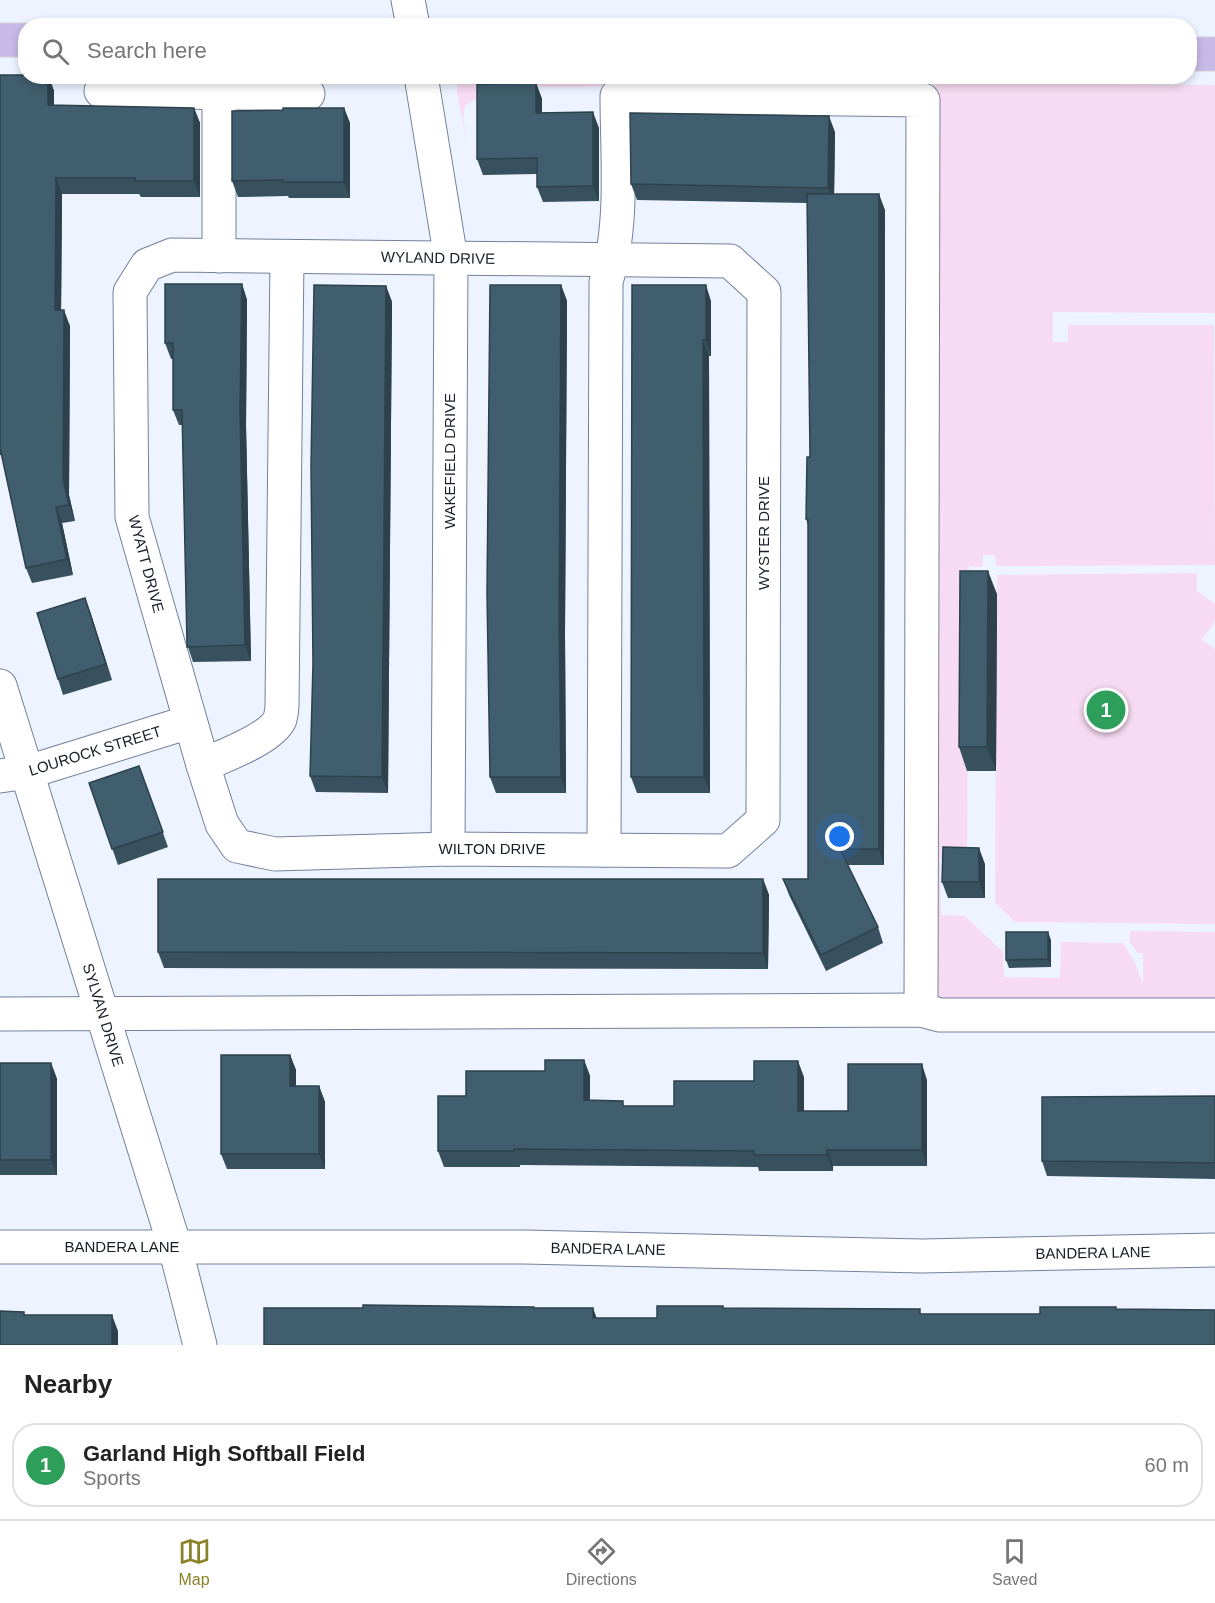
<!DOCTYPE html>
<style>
:root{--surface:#fff;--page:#f2f2f2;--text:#222;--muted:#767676;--line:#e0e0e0;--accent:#8b8129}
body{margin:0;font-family:Helvetica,sans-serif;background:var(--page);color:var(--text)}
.you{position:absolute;left:840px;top:837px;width:21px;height:21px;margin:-15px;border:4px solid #fff;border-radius:50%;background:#1a73e8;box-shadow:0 0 0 9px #1a73e833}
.badge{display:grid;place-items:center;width:39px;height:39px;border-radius:50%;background:var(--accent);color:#fff;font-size:20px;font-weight:700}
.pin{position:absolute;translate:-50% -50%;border:3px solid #fff;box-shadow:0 2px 6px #0006}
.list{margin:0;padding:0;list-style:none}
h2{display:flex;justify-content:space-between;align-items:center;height:78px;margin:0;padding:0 24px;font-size:26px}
h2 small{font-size:20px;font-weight:400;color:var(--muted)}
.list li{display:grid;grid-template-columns:39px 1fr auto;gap:18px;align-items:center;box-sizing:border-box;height:84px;margin:0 12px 12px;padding:0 12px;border:2px solid var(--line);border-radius:24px}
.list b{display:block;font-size:22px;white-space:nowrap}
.list p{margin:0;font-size:20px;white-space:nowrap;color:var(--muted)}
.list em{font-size:20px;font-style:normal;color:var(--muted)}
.icon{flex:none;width:33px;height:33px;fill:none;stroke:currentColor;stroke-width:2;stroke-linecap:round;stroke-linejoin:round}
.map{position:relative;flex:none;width:1215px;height:1345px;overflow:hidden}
.search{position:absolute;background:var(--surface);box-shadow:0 3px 9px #0003;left:18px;right:18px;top:18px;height:66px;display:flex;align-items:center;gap:15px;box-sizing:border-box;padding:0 21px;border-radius:24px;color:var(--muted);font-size:22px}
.sheet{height:174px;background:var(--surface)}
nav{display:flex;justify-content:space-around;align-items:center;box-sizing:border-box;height:84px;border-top:2px solid var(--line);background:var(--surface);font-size:16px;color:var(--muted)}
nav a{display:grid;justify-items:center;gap:3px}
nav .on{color:var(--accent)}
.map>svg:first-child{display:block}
.green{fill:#f7dbf2}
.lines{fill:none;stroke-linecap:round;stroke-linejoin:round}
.minor-casing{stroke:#74809b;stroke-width:35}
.major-casing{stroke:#d1d2d4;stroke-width:35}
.minor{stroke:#fff;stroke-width:33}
.major{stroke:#c8bae6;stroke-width:33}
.wall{fill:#38515f}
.shaded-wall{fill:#2e424d}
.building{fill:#415e6e;stroke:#2e424d;stroke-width:1.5}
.labels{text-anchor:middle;stroke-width:6;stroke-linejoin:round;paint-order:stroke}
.street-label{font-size:15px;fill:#181d27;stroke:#fff}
</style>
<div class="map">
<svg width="1215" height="1345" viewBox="0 0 1215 1345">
<rect width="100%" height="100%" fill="#edf3ff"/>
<!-- green -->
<g class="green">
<path d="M 482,76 L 889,82 L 923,81 L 923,86 L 489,87 L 475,100 L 473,100 L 465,106 L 463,117 L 469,151 L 457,94 L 458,81 Z"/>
<path d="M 933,82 L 1215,85 L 1215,313 L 1053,312 L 1053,342 L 1068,342 L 1068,325 L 1214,325 L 1215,565 L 996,566 L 995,555 L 983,555 L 982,567 L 969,566 L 967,857 L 940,858 L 941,915 L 965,916 L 1003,952 L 1004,977 L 1060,978 L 1061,942 L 1123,943 L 1136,965 L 1143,984 L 1143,953 L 1138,953 L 1130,943 L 1130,931 L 1215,932 L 1215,1029 L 931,1029 Z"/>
<path d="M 1197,573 L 1197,591 L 1215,604 L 1215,621 L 1202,640 L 1215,649 L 1215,924 L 1015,922 L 995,903 L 997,575 Z"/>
</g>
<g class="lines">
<defs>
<g id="minor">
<path d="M 408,0 L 413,26"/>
<path d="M 421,76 L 451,259 L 448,849"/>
<path d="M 101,91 L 308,94"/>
<path d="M 219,93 L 219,256"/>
<path d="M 172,255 L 730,261 L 764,292 L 763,820 L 728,851 L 448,849 L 275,854 L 237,846 L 222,824 L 203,765 L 132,517 L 130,292 L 147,265 Z"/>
<path d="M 0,686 L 175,1247 L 200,1345"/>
<path d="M 203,765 C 223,756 271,739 280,719 C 281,715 282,709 282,705 L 287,257"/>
<path d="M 0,776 L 28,772 L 189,722"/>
<path d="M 604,850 L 606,282 C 624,224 617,157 617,96 L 923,100 L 921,1010"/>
<path d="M 0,1014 L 921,1010 L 940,1015 L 1215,1015"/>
<path d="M 0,1247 L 524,1247 L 922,1256 L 1215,1250"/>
</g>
<g id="major">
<path d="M 0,40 L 26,40"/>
<path d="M 1190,54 L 1215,54"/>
</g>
</defs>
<!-- minor casing -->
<use href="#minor" class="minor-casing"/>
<!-- major casing -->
<use href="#major" class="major-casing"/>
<!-- minor -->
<use href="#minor" class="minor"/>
<!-- major -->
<use href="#major" class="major"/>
</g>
<!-- wall -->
<g class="wall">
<path d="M 0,75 L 49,76 L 54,91 L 54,105 L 194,108 L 200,123 L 200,197 L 141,197 L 139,194 L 62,194 L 61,310 L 70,326 L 69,495 L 75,521 L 62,523 L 73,575 L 32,583 L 26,568 L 2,455 L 0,455 Z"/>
<path d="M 536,83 L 542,99 L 542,113 L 599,128 L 599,201 L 543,202 L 537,187 L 537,174 L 483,175 L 477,159 Z"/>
<path d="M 344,108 L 350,123 L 350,198 L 289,198 L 288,196 L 238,197 L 232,181 Z"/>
<path d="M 835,132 L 834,194 L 885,210 L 884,865 L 847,865 L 878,927 L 883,943 L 826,971 L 789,895 L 783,879 L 808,879 L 808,525 L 806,519 L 810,457 L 808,203 L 637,200 L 631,184 Z"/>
<path d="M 242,284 L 247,300 L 246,425 L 251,661 L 193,662 L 187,644 L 183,425 L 179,425 L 173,410 L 173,359 L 171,359 L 165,343 Z"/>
<path d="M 561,285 L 567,301 L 565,634 L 566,793 L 496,793 L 490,777 Z"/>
<path d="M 632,285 L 711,301 L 711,356 L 709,356 L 710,793 L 637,793 L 631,777 Z"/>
<path d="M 386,286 L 392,302 L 388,793 L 316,792 L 310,776 Z"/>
<path d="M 997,594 L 996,771 L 967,771 L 959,747 Z"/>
<path d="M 85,598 L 112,680 L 63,695 L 58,679 Z"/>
<path d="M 139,766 L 168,847 L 118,865 L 89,783 Z"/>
<path d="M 985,864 L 985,898 L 948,898 L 942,882 Z"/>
<path d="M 763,879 L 769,895 L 768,969 L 164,968 L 158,952 Z"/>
<path d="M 1051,940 L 1051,967 L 1009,968 L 1006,960 Z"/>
<path d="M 290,1055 L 296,1070 L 296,1086 L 319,1086 L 325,1102 L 325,1169 L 227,1169 L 221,1154 Z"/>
<path d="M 584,1060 L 590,1076 L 590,1100 L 625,1106 L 674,1106 L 754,1081 L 804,1077 L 804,1111 L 848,1111 L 927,1080 L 927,1166 L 833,1166 L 833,1171 L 759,1171 L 758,1167 L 520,1165 L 520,1167 L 444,1167 L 438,1151 L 466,1096 L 545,1071 Z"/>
<path d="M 0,1063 L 51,1063 L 57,1079 L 57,1175 L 0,1175 Z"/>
<path d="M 1215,1096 L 1215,1179 L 1047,1176 L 1042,1161 Z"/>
</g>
<!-- shaded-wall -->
<g class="shaded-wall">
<path d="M 48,76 L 54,91 L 54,121 L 48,105 Z"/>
<path d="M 536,83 L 542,99 L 542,129 L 536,113 Z"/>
<path d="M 194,108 L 200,123 L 200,197 L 194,181 Z"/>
<path d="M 344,108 L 350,123 L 350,198 L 344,182 Z"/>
<path d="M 593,112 L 599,128 L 599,201 L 593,186 Z"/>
<path d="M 829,116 L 835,132 L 834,204 L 828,188 Z"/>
<path d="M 56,178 L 62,194 L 61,326 L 55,310 Z"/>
<path d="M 879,194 L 885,210 L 884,865 L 879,849 Z"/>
<path d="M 242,284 L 247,300 L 246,425 L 251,661 L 245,645 L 240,410 Z"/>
<path d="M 561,285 L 567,301 L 565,634 L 566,793 L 561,777 L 559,618 Z"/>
<path d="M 706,285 L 711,301 L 711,356 L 706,340 Z"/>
<path d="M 386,286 L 392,302 L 388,793 L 382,777 Z"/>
<path d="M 64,310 L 70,326 L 69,495 L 75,521 L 69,505 L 63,479 Z"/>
<path d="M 703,340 L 709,356 L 710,793 L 704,777 Z"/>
<path d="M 56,507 L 62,523 L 73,575 L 67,559 Z"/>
<path d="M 988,571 L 997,594 L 996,771 L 987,747 Z"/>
<path d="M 85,598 L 91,614 L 112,680 L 106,664 Z"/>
<path d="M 979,848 L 985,864 L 985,898 L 979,882 Z"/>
<path d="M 763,879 L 769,895 L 768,969 L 763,953 Z"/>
<path d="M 1048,932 L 1051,940 L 1051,967 L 1048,959 Z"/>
<path d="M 290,1055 L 296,1070 L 296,1102 L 290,1086 Z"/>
<path d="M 584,1060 L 590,1076 L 590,1116 L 584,1100 Z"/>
<path d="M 798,1061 L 804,1077 L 804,1127 L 798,1111 Z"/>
<path d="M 51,1063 L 57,1079 L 57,1175 L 51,1160 Z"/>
<path d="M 922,1064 L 927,1080 L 927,1166 L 922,1150 Z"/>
<path d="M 319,1086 L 325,1102 L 325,1169 L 319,1154 Z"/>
<path d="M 827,1150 L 833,1166 L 833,1171 L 827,1155 Z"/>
<path d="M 593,1308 L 599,1324 L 593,1318 Z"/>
<path d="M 112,1315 L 118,1331 L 118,1345 L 112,1345 Z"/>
</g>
<!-- building -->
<g class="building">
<path d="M 0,75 L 26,75 L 26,76 L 48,76 L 48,105 L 194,108 L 194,181 L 135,181 L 135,178 L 56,178 L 55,310 L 64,310 L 63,479 L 69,505 L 56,507 L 67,559 L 26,568 L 0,448 Z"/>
<path d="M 536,83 L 536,113 L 593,112 L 593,186 L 537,187 L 537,158 L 477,159 L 477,84 Z"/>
<path d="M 283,108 L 344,108 L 344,182 L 283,182 L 283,180 L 232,181 L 232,111 L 283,110 Z"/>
<path d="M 630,113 L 829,116 L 828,188 L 631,184 Z"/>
<path d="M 807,194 L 879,194 L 879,849 L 840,849 L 878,927 L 821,955 L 783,879 L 808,879 L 808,519 L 806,519 L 807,457 L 810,457 Z"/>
<path d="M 165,284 L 242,284 L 240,410 L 245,645 L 187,647 L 187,644 L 182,410 L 173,410 L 173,343 L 165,343 Z"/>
<path d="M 314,285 L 386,286 L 382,777 L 310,776 L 313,663 L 311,466 Z"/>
<path d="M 490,285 L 561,285 L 559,618 L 561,777 L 490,777 L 487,593 Z"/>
<path d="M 632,285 L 706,285 L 706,340 L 703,340 L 704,777 L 631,777 Z"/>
<path d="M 960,571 L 988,571 L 987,747 L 959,747 Z"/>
<path d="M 85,598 L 106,664 L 58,679 L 37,613 Z"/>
<path d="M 139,766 L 163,832 L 112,849 L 89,783 Z"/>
<path d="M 943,847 L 979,848 L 979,882 L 942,882 Z"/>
<path d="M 158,879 L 763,879 L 763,953 L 158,952 Z"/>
<path d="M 1006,932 L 1048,932 L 1048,959 L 1006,960 Z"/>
<path d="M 221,1055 L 290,1055 L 290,1086 L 319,1086 L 319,1154 L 221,1154 Z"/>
<path d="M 545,1060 L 584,1060 L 584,1100 L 623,1101 L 623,1106 L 674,1106 L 674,1081 L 754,1081 L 754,1061 L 798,1061 L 798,1111 L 848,1111 L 848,1064 L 922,1064 L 922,1150 L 827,1150 L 827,1155 L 754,1155 L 754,1151 L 514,1149 L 514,1151 L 438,1151 L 438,1096 L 466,1096 L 466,1071 L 545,1071 Z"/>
<rect x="0" y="1063" width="51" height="97"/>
<path d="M 1215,1096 L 1215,1163 L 1042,1161 L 1042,1097 Z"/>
<path d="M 363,1305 L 534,1307 L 534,1308 L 593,1308 L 593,1318 L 657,1318 L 657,1306 L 723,1306 L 723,1308 L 920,1309 L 920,1314 L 1040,1314 L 1040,1307 L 1116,1307 L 1116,1309 L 1215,1310 L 1215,1345 L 264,1345 L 264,1308 L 363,1308 Z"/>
<path d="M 0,1311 L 24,1312 L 24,1315 L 112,1315 L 112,1345 L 0,1345 Z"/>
</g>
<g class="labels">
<!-- street labels -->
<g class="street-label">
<text transform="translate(438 258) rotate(1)" y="5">WYLAND DRIVE</text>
<text transform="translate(450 461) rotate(-90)" y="5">WAKEFIELD DRIVE</text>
<text transform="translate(764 533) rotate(-90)" y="5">WYSTER DRIVE</text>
<text transform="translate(146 564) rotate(75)" y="5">WYATT DRIVE</text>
<text transform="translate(95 751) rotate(-17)" y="5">LOUROCK STREET</text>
<text x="492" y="854">WILTON DRIVE</text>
<text transform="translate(103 1015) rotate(73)" y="5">SYLVAN DRIVE</text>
<text x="122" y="1252">BANDERA LANE</text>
<text transform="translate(608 1249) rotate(1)" y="5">BANDERA LANE</text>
<text transform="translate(1093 1253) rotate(-1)" y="5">BANDERA LANE</text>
</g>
</g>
</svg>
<div class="you"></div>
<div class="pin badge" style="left:1106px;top:710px;background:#2e9e5b">1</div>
<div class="search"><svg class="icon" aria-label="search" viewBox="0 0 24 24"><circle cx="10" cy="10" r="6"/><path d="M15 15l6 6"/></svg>Search here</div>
</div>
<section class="sheet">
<h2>Nearby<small></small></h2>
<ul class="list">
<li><span class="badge" style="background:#2e9e5b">1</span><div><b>Garland High Softball Field</b><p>Sports</p></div><em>60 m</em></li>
</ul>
</section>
<nav>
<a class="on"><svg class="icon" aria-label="map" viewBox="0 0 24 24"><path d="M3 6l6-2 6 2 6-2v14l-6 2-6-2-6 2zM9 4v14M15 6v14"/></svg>Map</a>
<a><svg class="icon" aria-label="directions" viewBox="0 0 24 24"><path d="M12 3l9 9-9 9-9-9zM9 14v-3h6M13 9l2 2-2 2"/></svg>Directions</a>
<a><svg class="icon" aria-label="saved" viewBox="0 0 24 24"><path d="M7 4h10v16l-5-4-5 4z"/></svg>Saved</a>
</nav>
